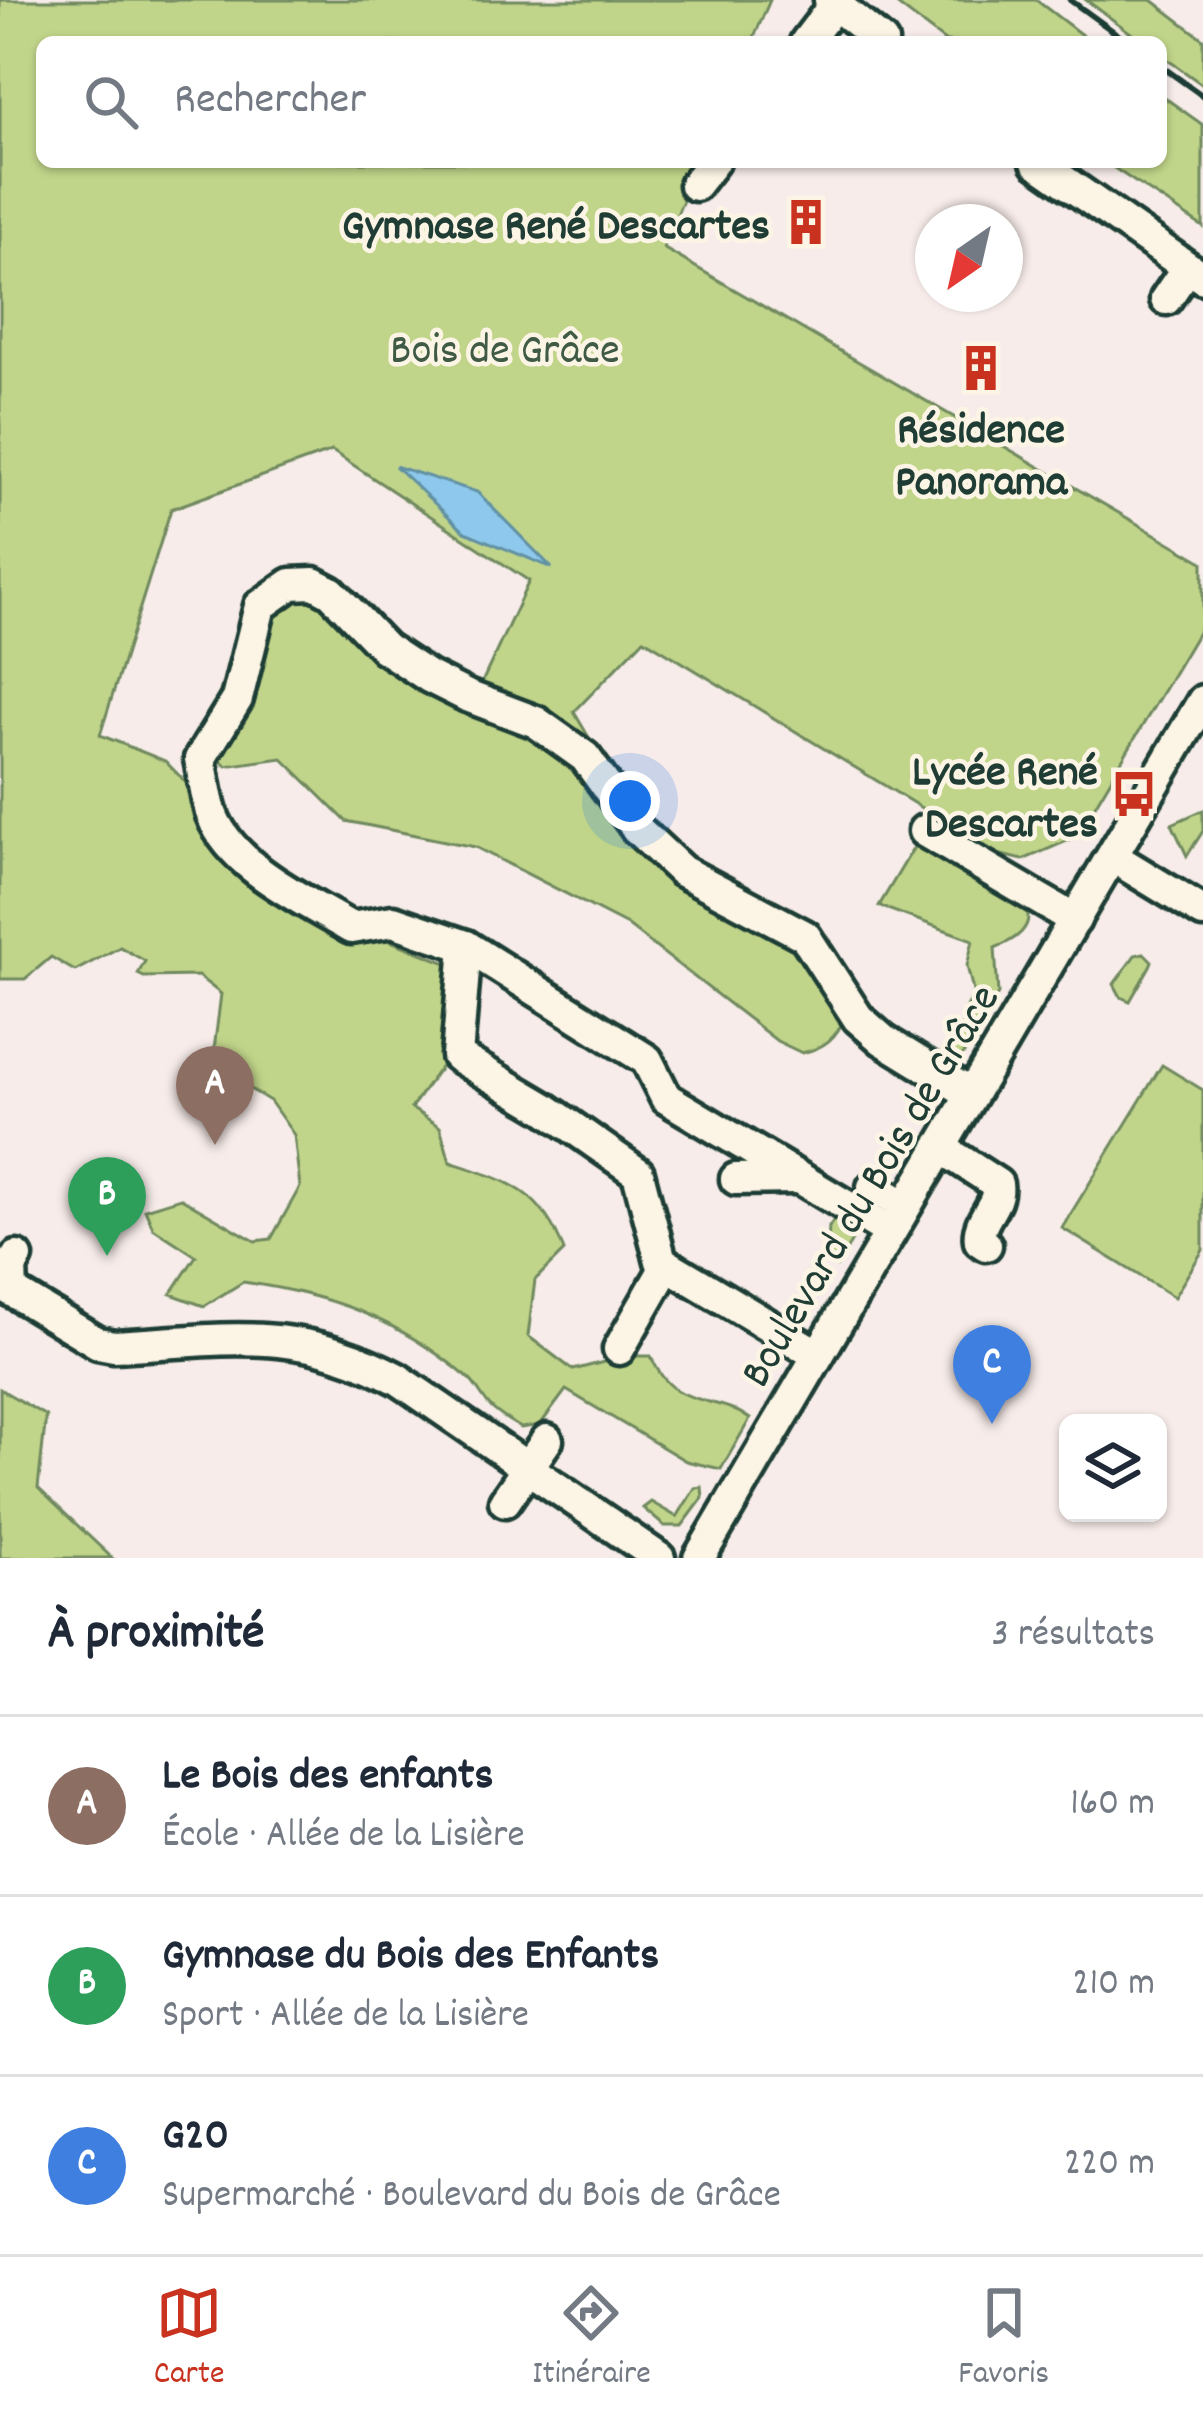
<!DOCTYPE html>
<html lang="fr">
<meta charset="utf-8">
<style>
:root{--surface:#fff;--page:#f6f6f7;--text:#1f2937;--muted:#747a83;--line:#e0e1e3;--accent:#c8321e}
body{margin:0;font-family:Dekko,sans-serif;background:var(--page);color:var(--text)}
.controls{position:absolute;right:36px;bottom:36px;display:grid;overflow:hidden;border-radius:18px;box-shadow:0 3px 9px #0004}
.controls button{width:108px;height:108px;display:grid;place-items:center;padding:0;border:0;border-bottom:3px solid var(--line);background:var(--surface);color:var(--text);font:60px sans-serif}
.compass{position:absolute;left:915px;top:204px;width:108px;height:108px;border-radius:50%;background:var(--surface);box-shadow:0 3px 9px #0004;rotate:214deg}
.you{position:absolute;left:630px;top:801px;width:42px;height:42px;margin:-30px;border:9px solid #fff;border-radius:50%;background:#1a73e8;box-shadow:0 0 0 18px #1a73e833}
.badge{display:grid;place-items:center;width:78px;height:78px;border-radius:50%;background:var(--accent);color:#fff;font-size:39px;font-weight:700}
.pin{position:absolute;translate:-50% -99px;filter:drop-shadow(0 3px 6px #0008)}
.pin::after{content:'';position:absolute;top:63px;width:42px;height:36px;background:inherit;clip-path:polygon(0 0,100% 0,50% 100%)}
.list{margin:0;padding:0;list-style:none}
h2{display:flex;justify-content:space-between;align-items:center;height:156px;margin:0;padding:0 48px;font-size:51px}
h2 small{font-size:39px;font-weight:400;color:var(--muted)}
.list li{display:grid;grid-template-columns:78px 1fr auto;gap:36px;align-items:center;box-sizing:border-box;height:180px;padding:0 48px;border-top:3px solid var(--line)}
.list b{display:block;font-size:45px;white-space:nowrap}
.list p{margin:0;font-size:39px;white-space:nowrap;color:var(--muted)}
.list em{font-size:39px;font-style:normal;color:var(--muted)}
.icon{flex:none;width:66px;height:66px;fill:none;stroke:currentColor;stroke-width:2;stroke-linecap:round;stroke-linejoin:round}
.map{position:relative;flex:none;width:1203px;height:1558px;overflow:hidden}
.search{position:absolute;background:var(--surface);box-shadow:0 3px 9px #0004;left:36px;right:36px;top:36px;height:132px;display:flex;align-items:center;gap:30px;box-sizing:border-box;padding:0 42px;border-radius:18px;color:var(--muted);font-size:45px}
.sheet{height:696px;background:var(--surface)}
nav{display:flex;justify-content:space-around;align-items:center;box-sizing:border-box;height:168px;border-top:3px solid var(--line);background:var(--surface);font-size:33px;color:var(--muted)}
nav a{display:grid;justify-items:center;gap:6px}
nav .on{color:var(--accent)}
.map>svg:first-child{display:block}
.green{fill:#c1d58a;stroke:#70895f;stroke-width:3}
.water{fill:#8ec9ed;stroke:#6291a3;stroke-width:3}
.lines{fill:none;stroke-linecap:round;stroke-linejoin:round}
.minor-casing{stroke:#1f3d34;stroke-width:39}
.minor{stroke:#fcf5e5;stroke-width:30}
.rail{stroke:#1f3d34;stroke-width:6}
.labels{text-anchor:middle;stroke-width:9;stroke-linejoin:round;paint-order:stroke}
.poi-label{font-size:45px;font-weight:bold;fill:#1f3d34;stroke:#fcf5e5;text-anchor:end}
.park-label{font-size:45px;fill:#3f5b45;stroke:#fcf5e5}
.street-label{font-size:45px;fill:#1f3d34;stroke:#fcf5e5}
</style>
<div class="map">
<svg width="1203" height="1558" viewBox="0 0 1203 1558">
<rect width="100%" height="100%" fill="#f7ece9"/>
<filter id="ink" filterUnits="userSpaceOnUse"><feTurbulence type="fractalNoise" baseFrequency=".00833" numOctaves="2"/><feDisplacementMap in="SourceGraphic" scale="24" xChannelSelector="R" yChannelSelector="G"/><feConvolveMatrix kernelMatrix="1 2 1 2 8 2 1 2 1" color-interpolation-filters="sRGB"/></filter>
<g filter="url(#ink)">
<!-- green -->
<g class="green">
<path d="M 0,0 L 770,0 L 752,42 L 42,42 L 42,162 L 699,162 L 663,248 L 1203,562 L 1203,624 L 1081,829 L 1081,835 L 1023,860 L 976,849 C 1007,883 1065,921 995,948 L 998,994 L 957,1065 L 942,1059 L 942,1052 L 964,1022 L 964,1013 L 974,995 L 967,966 L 973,940 L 879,906 L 933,815 L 644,639 L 574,712 L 650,841 L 805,936 L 845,1016 C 837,1038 824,1048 802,1053 L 777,1041 L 627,925 L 475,847 L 346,821 L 282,758 L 226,766 L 200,740 L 253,612 L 324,594 L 478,691 L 529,581 L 332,451 L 171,509 L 100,735 L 165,761 L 203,800 L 200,824 L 367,932 L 475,974 L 452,1009 L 442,1065 L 411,1108 L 440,1127 L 450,1162 C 508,1181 541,1189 564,1251 L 535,1280 L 528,1336 L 573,1370 L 627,1356 L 651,1356 C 674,1412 714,1392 750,1419 L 721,1469 L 686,1461 L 566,1390 L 540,1425 L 521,1428 C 511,1422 498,1415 490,1406 C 481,1397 477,1385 467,1377 C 396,1318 332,1295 243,1282 L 204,1306 L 171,1294 L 196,1256 L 153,1228 L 145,1209 L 181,1198 L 255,1241 L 271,1239 L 300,1187 L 294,1135 L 270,1101 L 212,1066 L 221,994 L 198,976 L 144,977 L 138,974 L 145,961 L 120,947 L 75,971 L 51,957 L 25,979 L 0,979 Z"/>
<path d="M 891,0 L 1036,0 L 1091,42 L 946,42 Z"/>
<path d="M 1086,0 L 1152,0 L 1203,39 L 1203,85 L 1161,55 L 1161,42 L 1143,42 Z"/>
<path d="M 1161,95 L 1203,125 L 1203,227 L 1105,162 L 1161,162 Z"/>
<path d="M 1203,810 L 1203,831 L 1187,856 L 1172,824 Z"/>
<path d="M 1144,953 L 1152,961 L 1150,966 L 1130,1001 L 1121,997 L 1114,984 L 1135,955 Z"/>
<path d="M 1162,1065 L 1203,1090 L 1203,1250 L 1174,1297 L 1062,1228 Z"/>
<path d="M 837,1215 L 858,1230 L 837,1266 L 827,1260 L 829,1227 Z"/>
<path d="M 0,1389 L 46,1416 L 38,1488 L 112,1558 L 0,1558 Z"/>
<path d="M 702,1487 L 703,1498 L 682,1526 L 664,1526 L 643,1508 L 651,1502 L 677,1517 L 695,1488 Z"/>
</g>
<!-- water -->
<path class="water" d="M 395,466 L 477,492 L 552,568 L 465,532 Z"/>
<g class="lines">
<defs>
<g id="minor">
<path d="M 830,0 L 882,42"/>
<path d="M 806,42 L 835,4"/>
<path d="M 1037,162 L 1203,278"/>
<path d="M 695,185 L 713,162"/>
<path d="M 1166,299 L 1187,268"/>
<path d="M 924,831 L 1075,920"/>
<path d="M 1113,857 L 1203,912"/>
<path d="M 466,946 L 457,1056 L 545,1108 L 638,1173 L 661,1261 L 818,1355"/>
<path d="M 940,1147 L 997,1184 C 1001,1206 976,1219 980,1241 L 986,1245"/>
<path d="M 736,1179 L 796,1178"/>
<path d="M 873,1187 L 905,1206"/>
<path d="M 890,1232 L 666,1098 L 647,1060 L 466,946 L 393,921 L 351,928 C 305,900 233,869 212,815 C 206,798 204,777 200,759 L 237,699 L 260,606 L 291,584 L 314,583 L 331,592 L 385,648 L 429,677 L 467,696 L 536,722 L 585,757 L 637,829 L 682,871 L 805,936 L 858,1018 L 883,1040 L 971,1094"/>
<path d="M 17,1257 L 11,1267 L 12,1291 L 98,1343 L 114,1346 C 224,1340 296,1324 398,1379 L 659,1558"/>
<path d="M 619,1349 L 667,1265"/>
<path d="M 505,1501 L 547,1440"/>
<path d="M 699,1558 L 1203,701"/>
</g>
</defs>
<!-- minor casing -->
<use href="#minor" class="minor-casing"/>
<!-- minor -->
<use href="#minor" class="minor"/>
<!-- rail -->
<g class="rail">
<path d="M 1070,0 L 1128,42"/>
<path d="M 1161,66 L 1203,96"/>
</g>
</g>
</g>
<!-- icons -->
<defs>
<symbol id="building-bare" viewBox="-9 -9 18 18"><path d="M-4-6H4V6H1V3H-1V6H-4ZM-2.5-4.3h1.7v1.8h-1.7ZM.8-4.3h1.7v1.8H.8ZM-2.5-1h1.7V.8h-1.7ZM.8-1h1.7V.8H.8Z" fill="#c8321e" stroke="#fcf5e5" stroke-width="2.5" paint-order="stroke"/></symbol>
<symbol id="bus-bare" viewBox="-9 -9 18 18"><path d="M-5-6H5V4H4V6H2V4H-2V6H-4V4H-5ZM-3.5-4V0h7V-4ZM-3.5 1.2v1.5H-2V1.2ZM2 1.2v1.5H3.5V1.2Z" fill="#c8321e" stroke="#fcf5e5" stroke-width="2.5" paint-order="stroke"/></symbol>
</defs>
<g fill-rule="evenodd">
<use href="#building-bare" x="773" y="189" width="66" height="66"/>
<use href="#building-bare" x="948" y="335" width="66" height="66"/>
<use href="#bus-bare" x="1101" y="761" width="66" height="66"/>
</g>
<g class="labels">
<!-- poi labels -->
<g class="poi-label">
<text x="770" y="238">Gymnase René Descartes</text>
<text x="981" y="442" text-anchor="middle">Résidence<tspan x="981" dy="52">Panorama</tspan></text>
<text x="1098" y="784">Lycée René<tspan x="1098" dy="52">Descartes</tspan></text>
</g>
<!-- park labels -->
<g class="park-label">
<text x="505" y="362">Bois de Grâce</text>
</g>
<!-- street labels -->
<g class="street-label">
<text transform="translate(867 1184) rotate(-59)" y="16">Boulevard du Bois de Grâce</text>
</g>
</g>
</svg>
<div class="controls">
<button><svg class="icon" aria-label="layers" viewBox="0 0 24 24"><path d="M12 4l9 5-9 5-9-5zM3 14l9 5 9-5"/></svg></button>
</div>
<svg class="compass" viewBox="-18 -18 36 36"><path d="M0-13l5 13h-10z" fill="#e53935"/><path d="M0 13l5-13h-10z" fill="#747a83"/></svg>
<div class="you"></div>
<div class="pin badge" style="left:215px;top:1145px;background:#8d6e63">A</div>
<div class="pin badge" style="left:107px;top:1256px;background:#2e9e5b">B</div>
<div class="pin badge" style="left:992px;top:1424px;background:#3f7fe0">C</div>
<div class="search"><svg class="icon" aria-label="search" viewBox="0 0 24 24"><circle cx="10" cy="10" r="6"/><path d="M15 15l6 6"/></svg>Rechercher</div>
</div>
<section class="sheet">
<h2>À proximité<small>3 résultats</small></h2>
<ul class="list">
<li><span class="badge" style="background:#8d6e63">A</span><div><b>Le Bois des enfants</b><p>École · Allée de la Lisière</p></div><em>160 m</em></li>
<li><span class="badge" style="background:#2e9e5b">B</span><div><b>Gymnase du Bois des Enfants</b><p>Sport · Allée de la Lisière</p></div><em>210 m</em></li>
<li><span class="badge" style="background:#3f7fe0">C</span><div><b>G20</b><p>Supermarché · Boulevard du Bois de Grâce</p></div><em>220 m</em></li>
</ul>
</section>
<nav>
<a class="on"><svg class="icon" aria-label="map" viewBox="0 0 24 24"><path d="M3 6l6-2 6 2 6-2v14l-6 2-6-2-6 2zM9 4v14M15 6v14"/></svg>Carte</a>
<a><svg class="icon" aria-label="directions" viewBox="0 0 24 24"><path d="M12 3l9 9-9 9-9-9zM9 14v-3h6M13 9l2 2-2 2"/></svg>Itinéraire</a>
<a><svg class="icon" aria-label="saved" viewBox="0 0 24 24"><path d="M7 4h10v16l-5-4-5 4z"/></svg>Favoris</a>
</nav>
